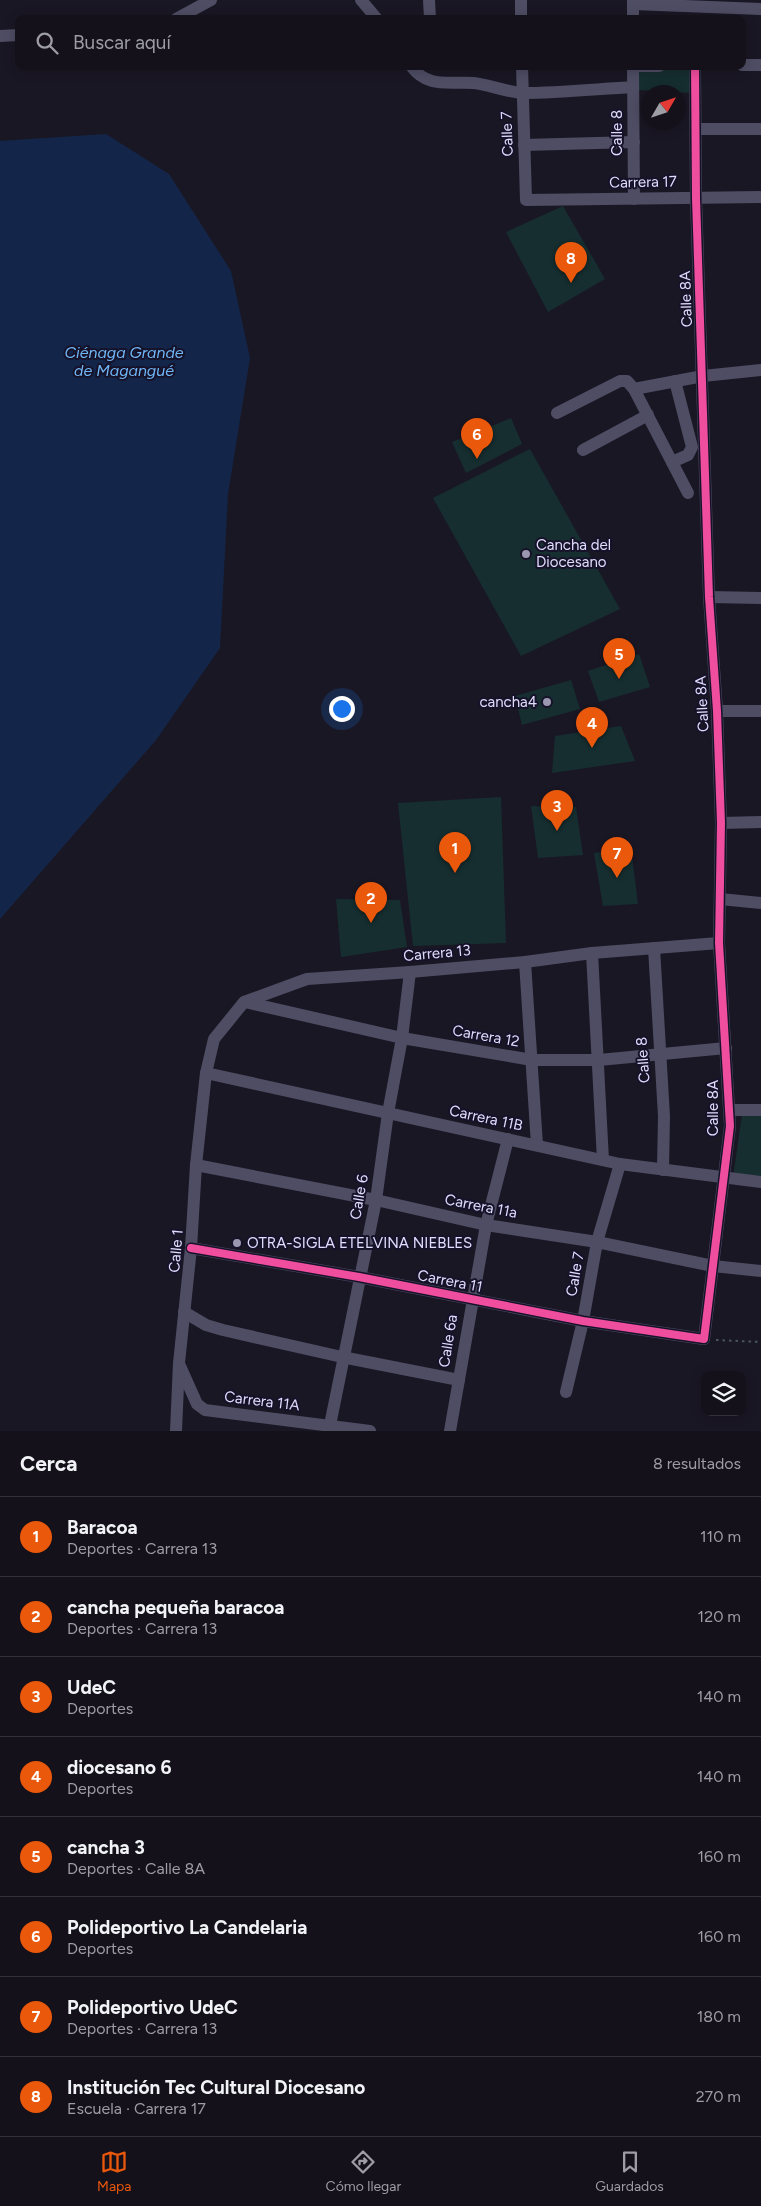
<!DOCTYPE html>
<html lang="es">
<meta charset="utf-8">
<style>
:root{--surface:#14111b;--page:#1d1a24;--text:#f1f3f6;--muted:#9d9da3;--line:#33313a;--accent:#ea580c}
body{margin:0;font-family:Figtree,sans-serif;background:var(--page);color:var(--text)}
.controls{position:absolute;right:15px;bottom:15px;display:grid;overflow:hidden;border-radius:10px;box-shadow:0 2px 12px #0003}
.controls button{width:45px;height:45px;display:grid;place-items:center;padding:0;border:0;border-bottom:1px solid var(--line);background:var(--surface);color:var(--text);font:25px sans-serif}
.compass{position:absolute;left:641px;top:85px;width:45px;height:45px;border-radius:50%;background:var(--surface);box-shadow:0 2px 12px #0003;rotate:51deg}
.you{position:absolute;left:341px;top:708px;width:18px;height:18px;margin:-12px;border:4px solid #fff;border-radius:50%;background:#1a73e8;box-shadow:0 0 0 8px #1a73e833}
.badge{display:grid;place-items:center;width:32px;height:32px;border-radius:50%;background:var(--accent);color:#fff;font-size:16px;font-weight:700}
.pin{position:absolute;translate:-50% -41px;filter:drop-shadow(0 1px 2px #0008)}
.pin::after{content:'';position:absolute;top:26px;width:18px;height:15px;background:inherit;clip-path:polygon(0 0,100% 0,50% 100%)}
.list{margin:0;padding:0;list-style:none}
h2{display:flex;justify-content:space-between;align-items:center;height:65px;margin:0;padding:0 20px;font-size:21px}
h2 small{font-size:16px;font-weight:400;color:var(--muted)}
.list li{display:grid;grid-template-columns:32px 1fr auto;gap:15px;align-items:center;box-sizing:border-box;height:80px;padding:0 20px;border-top:1px solid var(--line)}
.list b{display:block;font-size:19px;white-space:nowrap}
.list p{margin:0;font-size:16px;white-space:nowrap;color:var(--muted)}
.list em{font-size:16px;font-style:normal;color:var(--muted)}
.icon{flex:none;width:28px;height:28px;fill:none;stroke:currentColor;stroke-width:2;stroke-linecap:round;stroke-linejoin:round}
.map{position:relative;flex:none;width:761px;height:1431px;overflow:hidden}
.search{position:absolute;background:var(--surface);box-shadow:0 2px 12px #0003;left:15px;right:15px;top:15px;height:55px;display:flex;align-items:center;gap:12px;box-sizing:border-box;padding:0 18px;border-radius:10px;color:var(--muted);font-size:19px}
.sheet{height:705px;background:var(--surface)}
nav{display:flex;justify-content:space-around;align-items:center;box-sizing:border-box;height:70px;border-top:1px solid var(--line);background:var(--surface);font-size:14px;color:var(--muted)}
nav a{display:grid;justify-items:center;gap:2px}
nav .on{color:var(--accent)}
.map>svg:first-child{display:block}
.green{fill:#162e30}
.water{fill:#132649}
.lines{fill:none;stroke-linecap:round;stroke-linejoin:round}
.path{stroke:#495462;stroke-width:2;stroke-dasharray:2.5 4;stroke-linecap:butt}
.minor{stroke:#4e4d64;stroke-width:12}
.cycleway-casing{stroke:#161229;stroke-width:11}
.cycleway{stroke:#ef4d9e;stroke-width:8}
.poi-dot{fill:#9b97b1;stroke:#161229;stroke-width:2}
.labels{text-anchor:middle;stroke-width:4;stroke-linejoin:round;paint-order:stroke}
.street-label{font-size:15px;fill:#e0dcfd;stroke:#161229}
.poi-label{font-size:15px;fill:#e0dcfd;stroke:#161229;text-anchor:start}
.water-label{font-size:16px;font-style:italic;fill:#70b7f7;stroke:#161229}
</style>
<div class="map">
<svg width="761" height="1431" viewBox="0 0 761 1431">
<rect width="100%" height="100%" fill="#1a1724"/>
<!-- green -->
<g class="green">
<path d="M 689,69 L 689,93 L 639,90 L 639,71 Z"/>
<path d="M 563,206 L 605,279 L 548,312 L 506,232 Z"/>
<path d="M 511,418 L 522,444 L 466,473 L 452,442 Z"/>
<path d="M 530,449 L 620,609 L 521,656 L 433,498 Z"/>
<path d="M 639,654 L 650,687 L 599,702 L 588,671 Z"/>
<path d="M 571,680 L 580,709 L 522,725 L 515,696 Z"/>
<path d="M 621,726 L 635,761 L 552,773 L 555,736 Z"/>
<path d="M 501,797 L 506,943 L 413,946 L 398,803 Z"/>
<path d="M 531,806 L 576,807 L 583,855 L 538,858 Z"/>
<path d="M 631,847 L 638,904 L 603,906 L 594,853 Z"/>
<path d="M 336,899 L 400,900 L 407,947 L 341,957 Z"/>
<path d="M 742,1115 L 761,1115 L 761,1180 L 733,1177 Z"/>
</g>
<!-- water -->
<path class="water" d="M 106,134 L 169,174 L 231,271 L 250,358 L 228,494 L 220,648 L 156,740 L 0,919 L 0,141 Z"/>
<g class="lines">
<!-- path -->
<path class="path" d="M 716,1340 L 761,1342"/>
<!-- minor -->
<g class="minor">
<path d="M 361,0 L 377,19"/>
<path d="M 429,0 L 430,19"/>
<path d="M 521,0 L 521,19"/>
<path d="M 633,0 L 633,19"/>
<path d="M 633,4 L 761,9"/>
<path d="M 176,19 L 211,0"/>
<path d="M 0,36 L 19,35"/>
<path d="M 742,65 L 761,65"/>
<path d="M 411,66 C 428,89 449,81 474,83 C 490,85 506,92 523,93 C 559,93 597,89 633,87"/>
<path d="M 522,66 L 526,200 L 761,197"/>
<path d="M 633,66 L 634,199"/>
<path d="M 633,66 L 659,66"/>
<path d="M 696,129 L 761,129"/>
<path d="M 524,145 L 634,142"/>
<path d="M 634,389 L 703,376 L 761,370"/>
<path d="M 557,413 L 620,381 L 627,381 L 634,389 L 688,493"/>
<path d="M 583,450 L 648,415"/>
<path d="M 672,462 L 688,455 L 692,447 L 675,381"/>
<path d="M 709,597 L 761,598"/>
<path d="M 717,711 L 761,711"/>
<path d="M 721,823 L 761,822"/>
<path d="M 720,899 L 761,903"/>
<path d="M 654,948 L 664,1116 L 663,1170"/>
<path d="M 592,953 L 603,1160"/>
<path d="M 525,962 L 537,1145"/>
<path d="M 245,1002 L 402,1038 L 532,1060 L 599,1060 L 726,1048"/>
<path d="M 206,1073 L 620,1164 L 761,1182"/>
<path d="M 729,1110 L 761,1110"/>
<path d="M 196,1165 L 376,1200 L 486,1225 L 597,1242 L 713,1266 L 761,1271"/>
<path d="M 191,1248 L 359,1277 L 583,1321 L 704,1339 L 730,1126 L 719,943 L 721,823 L 717,711 L 709,597 L 696,198 L 695,66"/>
<path d="M 184,1312 L 206,1325 L 223,1330 L 342,1357 L 459,1380"/>
<path d="M 180,1366 L 197,1404 L 205,1410 L 370,1431"/>
<path d="M 566,1392 L 583,1321 L 597,1242 L 620,1164"/>
<path d="M 330,1425 L 376,1200 L 388,1113 L 402,1038 L 410,972"/>
<path d="M 176,1431 L 179,1363 L 191,1248 L 196,1165 L 206,1073 L 214,1039 L 244,1002 L 307,979 L 410,972 L 525,962 L 592,953 L 719,943"/>
<path d="M 450,1431 L 486,1225 L 508,1139"/>
</g>
<defs>
<path id="cycleway" d="M 191,1248 L 359,1277 L 583,1321 L 704,1339 L 730,1126 L 719,943 L 721,823 L 717,711 L 709,597 L 696,198 L 695,66"/>
</defs>
<!-- cycleway casing -->
<use href="#cycleway" class="cycleway-casing"/>
<!-- cycleway -->
<use href="#cycleway" class="cycleway"/>
</g>
<!-- markers -->
<g class="poi-dot">
<circle cx="526" cy="554" r="5"/>
<circle cx="547" cy="702" r="5"/>
<circle cx="237" cy="1243" r="5"/>
</g>
<g class="labels">
<!-- street labels -->
<g class="street-label">
<text transform="translate(617 133) rotate(-90)" y="5">Calle 8</text>
<text transform="translate(507 134) rotate(-92)" y="5">Calle 7</text>
<text transform="translate(643 182) rotate(-1)" y="5">Carrera 17</text>
<text transform="translate(686 299) rotate(-92)" y="5">Calle 8A</text>
<text transform="translate(702 704) rotate(-93)" y="5">Calle 8A</text>
<text transform="translate(437 953) rotate(-5)" y="5">Carrera 13</text>
<text transform="translate(486 1036) rotate(10)" y="5">Carrera 12</text>
<text transform="translate(643 1060) rotate(-94)" y="5">Calle 8</text>
<text transform="translate(713 1108) rotate(-90)" y="5">Calle 8A</text>
<text transform="translate(486 1118) rotate(12)" y="5">Carrera 11B</text>
<text transform="translate(359 1197) rotate(-80)" y="5">Calle 6</text>
<text transform="translate(481 1206) rotate(11)" y="5">Carrera 11a</text>
<text transform="translate(176 1251) rotate(-85)" y="5">Calle 1</text>
<text transform="translate(575 1274) rotate(-80)" y="5">Calle 7</text>
<text transform="translate(450 1281) rotate(11)" y="5">Carrera 11</text>
<text transform="translate(448 1341) rotate(-81)" y="5">Calle 6a</text>
<text transform="translate(262 1401) rotate(7)" y="5">Carrera 11A</text>
</g>
<!-- poi labels -->
<g class="poi-label">
<text x="536" y="550">Cancha del<tspan x="536" dy="17">Diocesano</tspan></text>
<text x="537" y="707" text-anchor="end">cancha4</text>
<text x="247" y="1248">OTRA-SIGLA ETELVINA NIEBLES</text>
</g>
<!-- water labels -->
<g class="water-label">
<text x="124" y="358">Ciénaga Grande<tspan x="124" dy="18">de Magangué</tspan></text>
</g>
</g>
</svg>
<div class="controls">
<button><svg class="icon" aria-label="layers" viewBox="0 0 24 24"><path d="M12 4l9 5-9 5-9-5zM3 14l9 5 9-5"/></svg></button>
</div>
<svg class="compass" viewBox="-18 -18 36 36"><path d="M0-13l5 13h-10z" fill="#e53935"/><path d="M0 13l5-13h-10z" fill="#9d9da3"/></svg>
<div class="you"></div>
<div class="pin badge" style="left:455px;top:873px">1</div>
<div class="pin badge" style="left:371px;top:923px">2</div>
<div class="pin badge" style="left:557px;top:831px">3</div>
<div class="pin badge" style="left:592px;top:748px">4</div>
<div class="pin badge" style="left:619px;top:679px">5</div>
<div class="pin badge" style="left:477px;top:459px">6</div>
<div class="pin badge" style="left:617px;top:878px">7</div>
<div class="pin badge" style="left:571px;top:283px">8</div>
<div class="search"><svg class="icon" aria-label="search" viewBox="0 0 24 24"><circle cx="10" cy="10" r="6"/><path d="M15 15l6 6"/></svg>Buscar aquí</div>
</div>
<section class="sheet">
<h2>Cerca<small>8 resultados</small></h2>
<ul class="list">
<li><span class="badge">1</span><div><b>Baracoa</b><p>Deportes · Carrera 13</p></div><em>110 m</em></li>
<li><span class="badge">2</span><div><b>cancha pequeña baracoa</b><p>Deportes · Carrera 13</p></div><em>120 m</em></li>
<li><span class="badge">3</span><div><b>UdeC</b><p>Deportes</p></div><em>140 m</em></li>
<li><span class="badge">4</span><div><b>diocesano 6</b><p>Deportes</p></div><em>140 m</em></li>
<li><span class="badge">5</span><div><b>cancha 3</b><p>Deportes · Calle 8A</p></div><em>160 m</em></li>
<li><span class="badge">6</span><div><b>Polideportivo La Candelaria</b><p>Deportes</p></div><em>160 m</em></li>
<li><span class="badge">7</span><div><b>Polideportivo UdeC</b><p>Deportes · Carrera 13</p></div><em>180 m</em></li>
<li><span class="badge">8</span><div><b>Institución Tec Cultural Diocesano</b><p>Escuela · Carrera 17</p></div><em>270 m</em></li>
</ul>
</section>
<nav>
<a class="on"><svg class="icon" aria-label="map" viewBox="0 0 24 24"><path d="M3 6l6-2 6 2 6-2v14l-6 2-6-2-6 2zM9 4v14M15 6v14"/></svg>Mapa</a>
<a><svg class="icon" aria-label="directions" viewBox="0 0 24 24"><path d="M12 3l9 9-9 9-9-9zM9 14v-3h6M13 9l2 2-2 2"/></svg>Cómo llegar</a>
<a><svg class="icon" aria-label="saved" viewBox="0 0 24 24"><path d="M7 4h10v16l-5-4-5 4z"/></svg>Guardados</a>
</nav>
